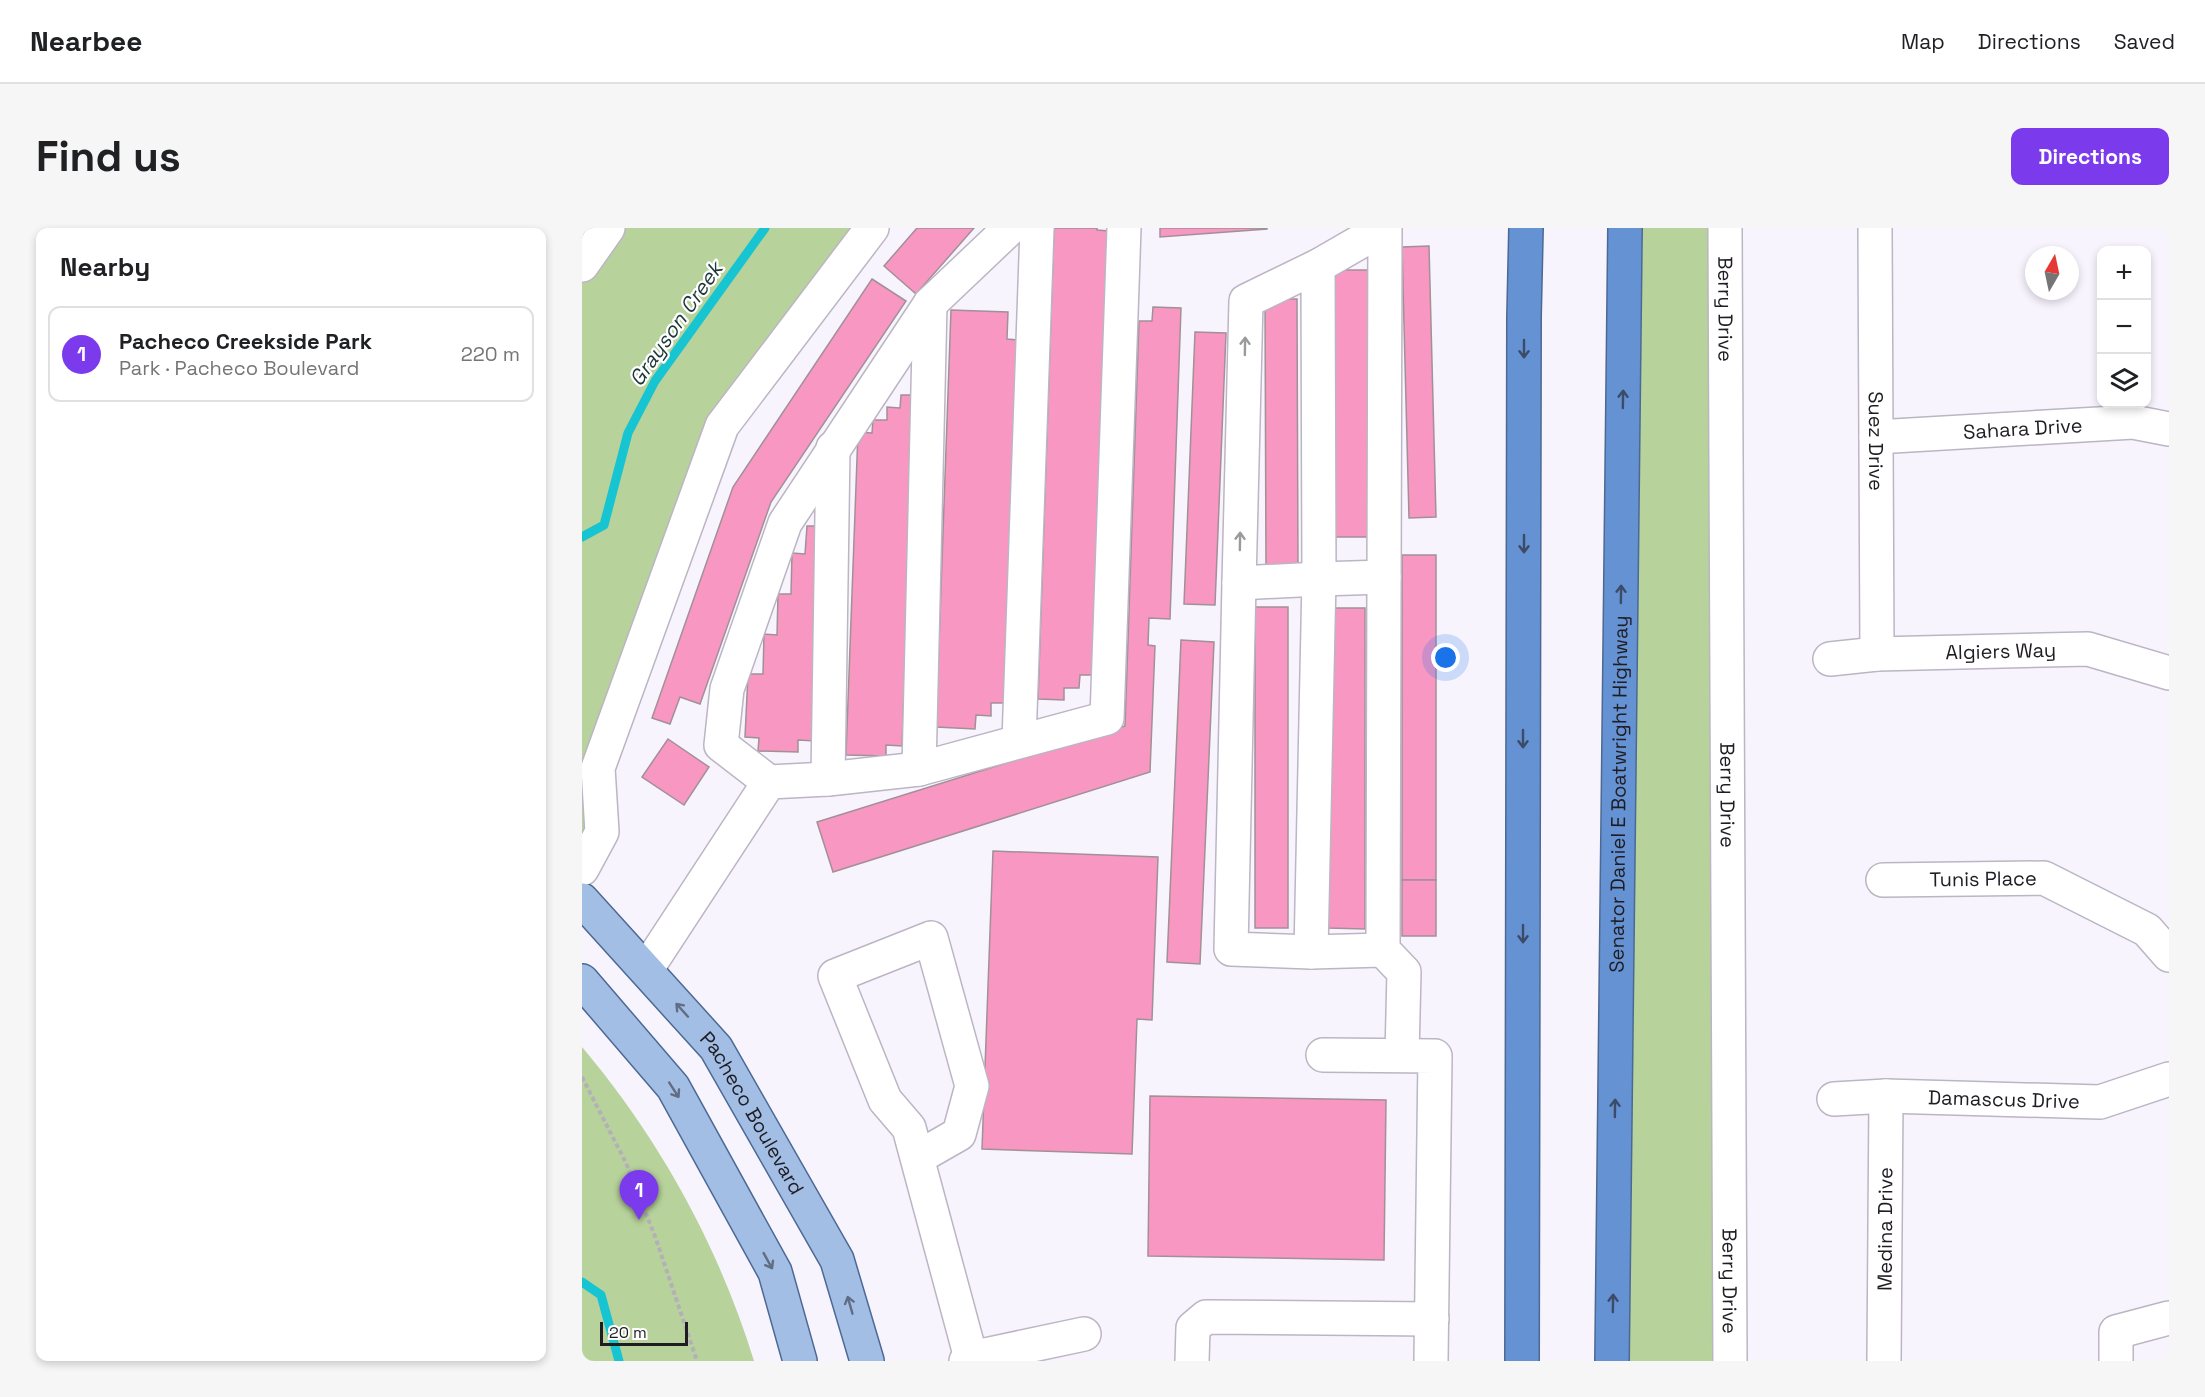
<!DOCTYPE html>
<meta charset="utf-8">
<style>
:root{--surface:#fff;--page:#f6f6f6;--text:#202124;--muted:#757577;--line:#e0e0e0;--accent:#7c3aed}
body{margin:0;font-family:"Space Grotesk",sans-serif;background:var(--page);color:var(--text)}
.controls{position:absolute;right:18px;top:18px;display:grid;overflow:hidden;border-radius:12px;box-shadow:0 3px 9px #0003}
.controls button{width:54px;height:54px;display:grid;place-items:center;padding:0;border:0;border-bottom:2px solid var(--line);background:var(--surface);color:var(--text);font:30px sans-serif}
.compass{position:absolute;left:1443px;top:18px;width:54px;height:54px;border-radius:50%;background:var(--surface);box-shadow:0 3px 9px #0003;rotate:9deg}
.scale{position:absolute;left:18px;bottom:15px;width:88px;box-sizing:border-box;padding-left:6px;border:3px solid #1f1c22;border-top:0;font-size:16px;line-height:21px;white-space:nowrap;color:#1f1c22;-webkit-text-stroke:4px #fff;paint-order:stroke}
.you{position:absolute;left:864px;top:430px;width:21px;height:21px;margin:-15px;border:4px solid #fff;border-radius:50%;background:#1a73e8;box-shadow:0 0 0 9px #1a73e833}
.badge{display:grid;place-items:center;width:39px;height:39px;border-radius:50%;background:var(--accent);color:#fff;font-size:20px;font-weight:700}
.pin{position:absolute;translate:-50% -50px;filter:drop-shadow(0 2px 3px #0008)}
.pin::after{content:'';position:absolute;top:32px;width:21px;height:18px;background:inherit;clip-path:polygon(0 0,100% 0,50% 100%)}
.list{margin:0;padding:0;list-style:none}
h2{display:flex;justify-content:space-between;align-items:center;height:78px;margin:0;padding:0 24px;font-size:26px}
h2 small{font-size:20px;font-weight:400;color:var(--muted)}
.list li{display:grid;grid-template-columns:39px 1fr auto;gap:18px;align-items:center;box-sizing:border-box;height:96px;margin:0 12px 12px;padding:0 12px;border:2px solid var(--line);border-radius:12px}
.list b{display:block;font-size:22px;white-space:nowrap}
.list p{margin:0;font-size:20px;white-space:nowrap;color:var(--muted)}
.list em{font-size:20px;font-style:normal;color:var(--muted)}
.icon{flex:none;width:33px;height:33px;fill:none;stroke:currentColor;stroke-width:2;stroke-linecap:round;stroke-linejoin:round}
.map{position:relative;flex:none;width:1587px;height:1133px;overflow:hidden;border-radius:12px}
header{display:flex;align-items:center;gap:36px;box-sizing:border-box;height:84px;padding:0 30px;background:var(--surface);border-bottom:2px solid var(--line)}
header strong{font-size:28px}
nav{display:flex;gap:33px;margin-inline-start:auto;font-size:21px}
.intro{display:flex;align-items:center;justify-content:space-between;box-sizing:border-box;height:144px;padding:0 36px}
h1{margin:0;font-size:42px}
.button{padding:15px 27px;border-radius:12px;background:var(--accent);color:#fff;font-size:21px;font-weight:700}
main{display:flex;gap:36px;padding:0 36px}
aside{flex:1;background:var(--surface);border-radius:12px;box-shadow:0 3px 9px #0003}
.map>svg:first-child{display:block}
.green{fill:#b7d29b}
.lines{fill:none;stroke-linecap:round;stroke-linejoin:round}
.stream{stroke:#17c4d1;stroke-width:9}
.building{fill:#f797c2;stroke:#a29097;stroke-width:1.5}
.minor-casing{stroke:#bcb5c4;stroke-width:36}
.major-casing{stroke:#4c6994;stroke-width:36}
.highway-casing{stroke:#4c6994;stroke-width:36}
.path{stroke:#b4b0b9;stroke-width:4;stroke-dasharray:4.5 3;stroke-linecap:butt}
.minor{stroke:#fff;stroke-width:33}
.major{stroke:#a3bee4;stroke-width:33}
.highway{stroke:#6592d2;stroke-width:33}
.oneway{stroke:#9a999c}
.oneway2{stroke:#3b4b68}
.oneway3{stroke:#616d83}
.labels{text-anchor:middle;stroke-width:4.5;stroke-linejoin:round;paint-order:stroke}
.street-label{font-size:20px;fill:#1f1c22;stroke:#fff}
.water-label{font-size:21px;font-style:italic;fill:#1e3739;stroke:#fff}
</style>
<header>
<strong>Nearbee</strong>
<nav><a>Map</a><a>Directions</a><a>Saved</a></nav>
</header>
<div class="intro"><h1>Find us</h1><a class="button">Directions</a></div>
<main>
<aside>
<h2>Nearby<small></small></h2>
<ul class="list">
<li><span class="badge">1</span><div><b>Pacheco Creekside Park</b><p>Park · Pacheco Boulevard</p></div><em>220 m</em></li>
</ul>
</aside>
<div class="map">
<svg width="1587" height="1133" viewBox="0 0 1587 1133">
<rect width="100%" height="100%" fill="#f8f4fe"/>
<!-- green -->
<g class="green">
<path d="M 26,0 L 290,0 L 140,198 L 0,641 L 0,37 Z"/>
<path d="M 1043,0 L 1143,0 L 1148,1133 L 1030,1133 Z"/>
<path d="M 0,819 C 77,910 137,1019 172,1133 L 0,1133 Z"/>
</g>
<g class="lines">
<!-- stream -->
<g class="stream">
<path d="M 0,309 L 22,297 L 46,205 L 73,153 L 183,0"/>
<path d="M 0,1054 L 19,1067 L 37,1133"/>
</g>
</g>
<!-- building -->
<g class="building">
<path d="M 335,0 L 392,0 L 334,66 L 302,38 Z"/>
<path d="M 472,0 L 515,0 L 515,2 L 527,3 L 512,447 L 498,447 L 497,460 L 482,460 L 482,472 L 456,471 Z"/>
<path d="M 578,0 L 685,0 L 685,1 L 578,9 Z"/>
<path d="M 847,18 L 854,289 L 827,290 L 820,19 Z"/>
<path d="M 751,42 L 786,42 L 787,309 L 753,309 Z"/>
<path d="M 290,51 L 324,73 L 189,274 L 118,476 L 98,469 L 88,496 L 70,490 L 151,259 Z"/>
<path d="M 683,71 L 715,71 L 716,340 L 684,340 Z"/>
<path d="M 571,79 L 599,80 L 588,391 L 567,390 L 566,417 L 573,418 L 568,544 L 251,644 L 235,594 L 543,498 L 557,93 L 570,93 Z"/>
<path d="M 369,82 L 426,84 L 425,111 L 437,112 L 424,475 L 409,475 L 409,488 L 394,487 L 393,501 L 354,499 Z"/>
<path d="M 613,104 L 644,105 L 633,377 L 602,376 Z"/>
<path d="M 319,167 L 333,167 L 320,518 L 304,517 L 304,528 L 264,527 L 276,204 L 290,205 L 291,192 L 305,192 L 305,179 L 318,180 Z"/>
<path d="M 225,298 L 241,298 L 233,513 L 216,512 L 216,524 L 176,523 L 177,510 L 163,509 L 166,446 L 181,446 L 182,406 L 195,407 L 196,366 L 209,366 L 210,325 L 223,326 Z"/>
<rect x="820" y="327" width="34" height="325"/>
<rect x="673" y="379" width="33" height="321"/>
<path d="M 746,380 L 783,380 L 783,701 L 746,700 Z"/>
<path d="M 599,412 L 632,414 L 618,736 L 585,734 Z"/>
<path d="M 86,511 L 127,539 L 102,577 L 60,549 Z"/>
<path d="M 411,623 L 576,629 L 570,792 L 555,791 L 550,926 L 400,921 Z"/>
<rect x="820" y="652" width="34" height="56"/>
<path d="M 568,868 L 804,872 L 802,1032 L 566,1028 Z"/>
</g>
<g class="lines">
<defs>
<g id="minor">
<path d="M 803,0 L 801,722 L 822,744 L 820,827"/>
<path id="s1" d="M 1143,0 L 1148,1133"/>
<path id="s2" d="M 1293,0 L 1295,426"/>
<path d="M 0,37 L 26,0"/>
<path id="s3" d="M 1294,209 L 1551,194 L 1587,201"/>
<path d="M 802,349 L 737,351 L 736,38 L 802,0"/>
<path d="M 657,355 L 649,721 L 729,724 L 801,722"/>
<path id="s4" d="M 1248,431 L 1295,426 L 1506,421 L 1587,445"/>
<path d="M 437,513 L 455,0"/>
<path d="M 337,541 L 348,76"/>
<path d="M 246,551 L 251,220"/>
<path d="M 187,554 L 139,517 L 145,461 L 203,295 L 348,76 L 428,0"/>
<path d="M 0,641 L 20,604 L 16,540 L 140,198 L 290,0"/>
<path id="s5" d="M 1301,652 L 1462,650 L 1565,702 L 1587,727"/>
<path d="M 729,724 L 737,351 L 657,355 L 664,73 L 736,38"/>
<path d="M 64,742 L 187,554 L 246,551 L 337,541 L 525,490 L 542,0"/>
<path d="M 741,827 L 853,828 L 849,1133"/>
<path id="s6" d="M 1252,871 L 1304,868 L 1518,874 L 1587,851"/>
<path d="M 335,930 L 377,906 L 390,858 L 349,710 L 253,748 L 303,872 L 327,900 L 389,1130"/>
<path d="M 384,1133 L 389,1130 L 502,1106"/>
<path d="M 610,1133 L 611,1100 L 624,1089 L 850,1091"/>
<path id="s7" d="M 1302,1133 L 1304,868"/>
<path d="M 1534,1133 L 1534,1104 L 1587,1090"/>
</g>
<g id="major">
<path id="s8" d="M 0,672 L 134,820 L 255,1032 L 285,1133"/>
<path d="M 0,753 L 91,859 L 193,1044 L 218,1133"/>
</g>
<g id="highway">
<path d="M 940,1133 L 942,89 L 944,0"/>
<path id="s9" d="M 1030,1133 L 1043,0"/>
</g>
</defs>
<!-- minor casing -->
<use href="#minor" class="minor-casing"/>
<!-- major casing -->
<use href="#major" class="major-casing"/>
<!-- highway casing -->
<use href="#highway" class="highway-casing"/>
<!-- path -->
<path class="path" d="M 0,849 L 44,935 L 74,1011 L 115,1133"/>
<!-- minor -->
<use href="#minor" class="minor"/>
<!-- major -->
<use href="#major" class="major"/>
<!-- highway -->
<use href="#highway" class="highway"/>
</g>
<!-- one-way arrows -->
<defs><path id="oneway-shaft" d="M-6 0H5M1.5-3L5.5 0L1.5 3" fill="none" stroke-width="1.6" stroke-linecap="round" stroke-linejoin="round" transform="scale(1.5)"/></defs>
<g class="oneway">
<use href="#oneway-shaft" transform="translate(663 118) rotate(-89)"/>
<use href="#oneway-shaft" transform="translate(658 313) rotate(-89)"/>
</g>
<g class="oneway2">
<use href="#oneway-shaft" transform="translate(942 121) rotate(90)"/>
<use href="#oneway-shaft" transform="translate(1041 171) rotate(-89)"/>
<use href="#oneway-shaft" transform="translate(942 316) rotate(90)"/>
<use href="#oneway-shaft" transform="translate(1039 366) rotate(-89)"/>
<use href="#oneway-shaft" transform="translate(941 511) rotate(90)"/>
<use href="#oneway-shaft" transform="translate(941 706) rotate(90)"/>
<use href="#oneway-shaft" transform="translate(1033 880) rotate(-89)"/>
<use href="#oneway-shaft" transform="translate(1031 1075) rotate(-89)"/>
</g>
<g class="oneway3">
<use href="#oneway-shaft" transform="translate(100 782) rotate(-132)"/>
<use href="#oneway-shaft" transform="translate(92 862) rotate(57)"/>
<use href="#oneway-shaft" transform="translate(186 1033) rotate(61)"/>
<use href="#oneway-shaft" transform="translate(268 1077) rotate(-106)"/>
</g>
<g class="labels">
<!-- street labels -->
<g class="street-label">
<text dy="7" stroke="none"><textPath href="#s1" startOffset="81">Berry Drive</textPath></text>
<text dy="7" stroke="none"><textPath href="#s3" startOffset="147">Sahara Drive</textPath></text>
<text dy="7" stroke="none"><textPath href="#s2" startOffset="213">Suez Drive</textPath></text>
<text dy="7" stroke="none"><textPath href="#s4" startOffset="171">Algiers Way</textPath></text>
<text dy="7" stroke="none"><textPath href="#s9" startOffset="567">Senator Daniel E Boatwright Highway</textPath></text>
<text dy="7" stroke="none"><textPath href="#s1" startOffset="567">Berry Drive</textPath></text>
<text dy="7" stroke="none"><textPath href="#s5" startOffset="100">Tunis Place</textPath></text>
<text dy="7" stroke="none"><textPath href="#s6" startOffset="170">Damascus Drive</textPath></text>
<text dy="7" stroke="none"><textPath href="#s8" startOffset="274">Pacheco Boulevard</textPath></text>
<text dy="7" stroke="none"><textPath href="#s7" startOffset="132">Medina Drive</textPath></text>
<text dy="7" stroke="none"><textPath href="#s1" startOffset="1053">Berry Drive</textPath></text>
</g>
<!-- water labels -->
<g class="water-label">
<text transform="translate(94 96) rotate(-55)" y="7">Grayson Creek</text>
</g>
</g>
</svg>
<div class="controls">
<button>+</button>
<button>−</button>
<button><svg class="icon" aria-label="layers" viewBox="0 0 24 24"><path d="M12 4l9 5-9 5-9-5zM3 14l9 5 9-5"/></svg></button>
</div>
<svg class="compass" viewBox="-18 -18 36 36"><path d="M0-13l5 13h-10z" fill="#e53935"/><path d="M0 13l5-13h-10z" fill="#757577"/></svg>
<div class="scale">20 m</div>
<div class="you"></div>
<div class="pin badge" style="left:57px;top:992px">1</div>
</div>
</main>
